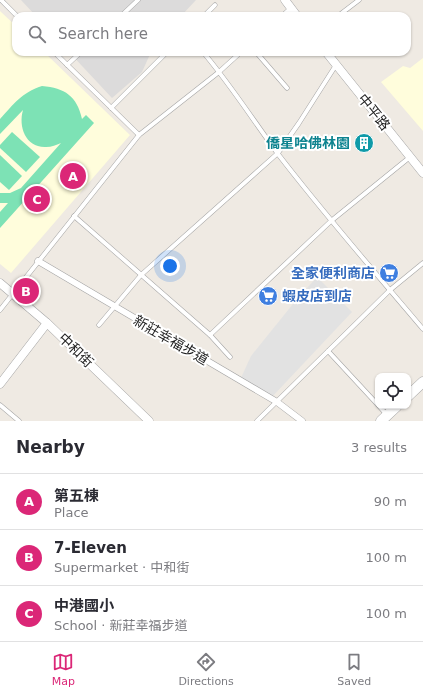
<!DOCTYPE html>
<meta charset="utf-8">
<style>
:root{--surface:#fff;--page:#f7f7f7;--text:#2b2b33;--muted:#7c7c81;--line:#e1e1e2;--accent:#db2777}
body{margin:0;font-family:"DejaVu Sans","Noto Sans TC",sans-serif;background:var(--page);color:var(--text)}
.controls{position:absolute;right:12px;bottom:12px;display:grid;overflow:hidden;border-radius:8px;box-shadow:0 1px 3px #0004}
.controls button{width:36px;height:36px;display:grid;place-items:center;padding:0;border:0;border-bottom:1px solid var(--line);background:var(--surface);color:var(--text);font:20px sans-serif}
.you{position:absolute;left:170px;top:266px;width:14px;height:14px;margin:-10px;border:3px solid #fff;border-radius:50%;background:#1a73e8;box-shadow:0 0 0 6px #1a73e833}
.badge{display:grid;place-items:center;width:26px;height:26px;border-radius:50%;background:var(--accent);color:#fff;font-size:13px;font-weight:700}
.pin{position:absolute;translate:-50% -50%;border:2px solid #fff;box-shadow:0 1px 4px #0006}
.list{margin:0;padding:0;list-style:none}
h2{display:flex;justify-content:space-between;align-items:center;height:52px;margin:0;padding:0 16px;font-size:17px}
h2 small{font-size:13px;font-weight:400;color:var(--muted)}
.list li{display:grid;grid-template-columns:26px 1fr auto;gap:12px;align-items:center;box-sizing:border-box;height:56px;padding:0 16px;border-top:1px solid var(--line)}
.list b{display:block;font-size:15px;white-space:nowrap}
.list p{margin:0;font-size:13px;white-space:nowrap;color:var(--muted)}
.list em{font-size:13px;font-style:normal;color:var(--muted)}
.icon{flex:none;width:22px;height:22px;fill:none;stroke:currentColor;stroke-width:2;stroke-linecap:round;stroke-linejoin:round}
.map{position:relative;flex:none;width:423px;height:421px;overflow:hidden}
.search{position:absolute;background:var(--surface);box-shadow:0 1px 3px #0004;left:12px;right:12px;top:12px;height:44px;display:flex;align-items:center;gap:10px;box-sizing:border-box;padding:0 14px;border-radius:12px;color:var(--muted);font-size:15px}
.sheet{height:220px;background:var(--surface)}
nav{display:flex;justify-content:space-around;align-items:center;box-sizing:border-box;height:56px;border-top:1px solid var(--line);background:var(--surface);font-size:11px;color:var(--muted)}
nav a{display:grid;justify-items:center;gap:2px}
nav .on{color:var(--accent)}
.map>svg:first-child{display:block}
.residential{fill:#dcdbdb}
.education{fill:#fffddc}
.pitch{fill:#7de2b5}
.parking{fill:#e2e2e2}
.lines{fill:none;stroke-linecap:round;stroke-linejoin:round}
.service-casing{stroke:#a5a5a5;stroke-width:5}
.pedestrian-casing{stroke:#a5a5a5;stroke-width:7}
.minor-casing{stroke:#a5a5a5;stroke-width:9}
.tertiary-casing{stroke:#a5a5a5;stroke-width:11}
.service{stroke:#fff;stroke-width:4}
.pedestrian{stroke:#fff;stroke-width:6}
.minor{stroke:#fff;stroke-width:8}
.tertiary{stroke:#fff;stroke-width:10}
.labels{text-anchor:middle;stroke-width:4;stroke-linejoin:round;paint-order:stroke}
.street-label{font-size:14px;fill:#1e1e1e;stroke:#fff}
.culture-label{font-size:14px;font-weight:bold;fill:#0d838f;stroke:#fff;text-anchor:end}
.shop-label{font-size:14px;font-weight:bold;fill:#366cbe;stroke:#fff;text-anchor:end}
</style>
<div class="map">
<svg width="423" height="421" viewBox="0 0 423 421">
<rect width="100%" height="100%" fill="#efeae3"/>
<!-- residential -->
<g class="residential">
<path d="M 21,0 L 196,0 L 181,16 L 36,16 Z"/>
<path d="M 69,52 L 151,52 L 142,72 L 112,98 Z"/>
</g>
<!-- education -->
<g class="education">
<path d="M 0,11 L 16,26 L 16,52 L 44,52 L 130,135 L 11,273 L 0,264 Z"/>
<path d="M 423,58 L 423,131 L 381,82 L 403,66 L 410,68 Z"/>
</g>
<!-- pitch -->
<g class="pitch">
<path d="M 42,86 C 65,88 77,96 82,119 L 86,115 L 94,123 L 0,228 L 0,212 L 8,203 L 0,203 L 0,193 L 10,193 L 21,188 L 61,143 C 56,145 52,147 46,147 C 26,148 18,127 23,110 L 0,134 L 0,119 C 14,104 21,93 42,86 Z"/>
<path d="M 12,132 L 40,157 L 26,172 L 0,148 L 0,145 Z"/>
<path d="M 0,155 L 22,176 L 9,190 L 0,182 Z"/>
</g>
<!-- parking -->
<path class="parking" d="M 317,277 L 352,312 L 271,398 L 240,380 L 251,356 L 297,299 Z"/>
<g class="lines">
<defs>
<g id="service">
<path d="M 1,0 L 17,16"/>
<path d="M 121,16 L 138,0"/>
<path d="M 204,16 L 215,5"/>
<path d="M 282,16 L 291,8"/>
<path d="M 338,16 L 359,0"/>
<path d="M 54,52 L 139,135"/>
<path d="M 203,52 C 230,84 253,120 278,154 C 324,214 374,271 423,329"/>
<path d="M 256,52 L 287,88"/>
<path d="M 67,65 L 81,52"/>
<path d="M 111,108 L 167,52"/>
<path d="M 74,216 L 210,335 L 230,357"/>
<path d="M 0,310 L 139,135 L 219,72 L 241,52"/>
<path d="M 99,325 L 141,275 L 278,153 L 299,123 L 336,65"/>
<path d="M 210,335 L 331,221 L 410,157"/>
<path d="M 328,351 L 378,405"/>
<path d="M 0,405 L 19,421"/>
<path d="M 379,406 L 387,415"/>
<path d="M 257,421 L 390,290 L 423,263"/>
</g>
<path id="pedestrian" d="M 38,261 L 277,402 L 302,421"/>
<g id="minor">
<path d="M 285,0 L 297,16"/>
<path d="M 326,52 L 423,173"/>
<path d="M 0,283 L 47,323 L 149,421"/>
<path d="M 0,384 L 47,323"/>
</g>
<g id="tertiary">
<path d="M 408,396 L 423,382"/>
<path d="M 381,421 L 397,406"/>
</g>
</defs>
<!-- service casing -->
<use href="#service" class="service-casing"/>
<!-- pedestrian casing -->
<use href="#pedestrian" class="pedestrian-casing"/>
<!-- minor casing -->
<use href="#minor" class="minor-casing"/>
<!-- tertiary casing -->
<use href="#tertiary" class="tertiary-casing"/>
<!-- service -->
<use href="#service" class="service"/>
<!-- pedestrian -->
<use href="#pedestrian" class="pedestrian"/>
<!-- minor -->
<use href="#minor" class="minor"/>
<!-- tertiary -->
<use href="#tertiary" class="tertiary"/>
</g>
<!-- icons -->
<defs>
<symbol id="building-disc" viewBox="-11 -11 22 22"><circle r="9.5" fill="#0f9aa8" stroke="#fff"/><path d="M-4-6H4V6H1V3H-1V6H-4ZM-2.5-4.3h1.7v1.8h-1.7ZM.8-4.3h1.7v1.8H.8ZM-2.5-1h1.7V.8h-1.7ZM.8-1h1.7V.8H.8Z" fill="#fff"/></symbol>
<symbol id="supermarket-disc" viewBox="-11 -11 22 22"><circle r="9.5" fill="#3f7fe0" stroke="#fff"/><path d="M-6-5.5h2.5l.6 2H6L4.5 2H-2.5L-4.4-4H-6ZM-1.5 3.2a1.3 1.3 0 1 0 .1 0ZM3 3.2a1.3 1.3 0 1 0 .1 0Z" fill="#fff"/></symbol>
</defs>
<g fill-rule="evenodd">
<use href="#building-disc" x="353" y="132" width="22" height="22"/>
<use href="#supermarket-disc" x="378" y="262" width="22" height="22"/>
<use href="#supermarket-disc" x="257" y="285" width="22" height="22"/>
</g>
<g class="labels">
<!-- street labels -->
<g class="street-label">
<text transform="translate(374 112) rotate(51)" y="5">中平路</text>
<text transform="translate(171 340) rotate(30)" y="5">新莊幸福步道</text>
<text transform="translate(76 350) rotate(44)" y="5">中和街</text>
</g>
<!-- culture labels -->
<g class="culture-label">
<text x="350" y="148">僑星哈佛林園</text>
</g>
<!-- shop labels -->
<g class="shop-label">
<text x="375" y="278">全家便利商店</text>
<text x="282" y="301" text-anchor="start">蝦皮店到店</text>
</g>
</g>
</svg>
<div class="controls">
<button><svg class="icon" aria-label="locate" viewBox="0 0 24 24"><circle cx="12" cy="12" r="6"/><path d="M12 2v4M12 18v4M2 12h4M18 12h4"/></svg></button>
</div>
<div class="you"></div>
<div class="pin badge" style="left:73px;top:176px">A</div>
<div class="pin badge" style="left:26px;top:291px">B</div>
<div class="pin badge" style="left:37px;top:199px">C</div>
<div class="search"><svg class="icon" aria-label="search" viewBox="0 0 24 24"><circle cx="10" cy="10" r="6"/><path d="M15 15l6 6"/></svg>Search here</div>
</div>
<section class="sheet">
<h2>Nearby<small>3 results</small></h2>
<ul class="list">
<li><span class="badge">A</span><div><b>第五棟</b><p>Place</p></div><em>90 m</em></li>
<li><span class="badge">B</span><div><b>7-Eleven</b><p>Supermarket · 中和街</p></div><em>100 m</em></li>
<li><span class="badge">C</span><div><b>中港國小</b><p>School · 新莊幸福步道</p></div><em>100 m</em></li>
</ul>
</section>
<nav>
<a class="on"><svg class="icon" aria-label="map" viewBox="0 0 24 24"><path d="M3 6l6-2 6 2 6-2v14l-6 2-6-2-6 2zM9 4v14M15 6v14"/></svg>Map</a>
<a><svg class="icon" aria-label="directions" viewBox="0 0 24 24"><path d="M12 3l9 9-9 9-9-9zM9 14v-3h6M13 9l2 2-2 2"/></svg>Directions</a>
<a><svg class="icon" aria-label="saved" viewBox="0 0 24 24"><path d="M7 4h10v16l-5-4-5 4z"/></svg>Saved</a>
</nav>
